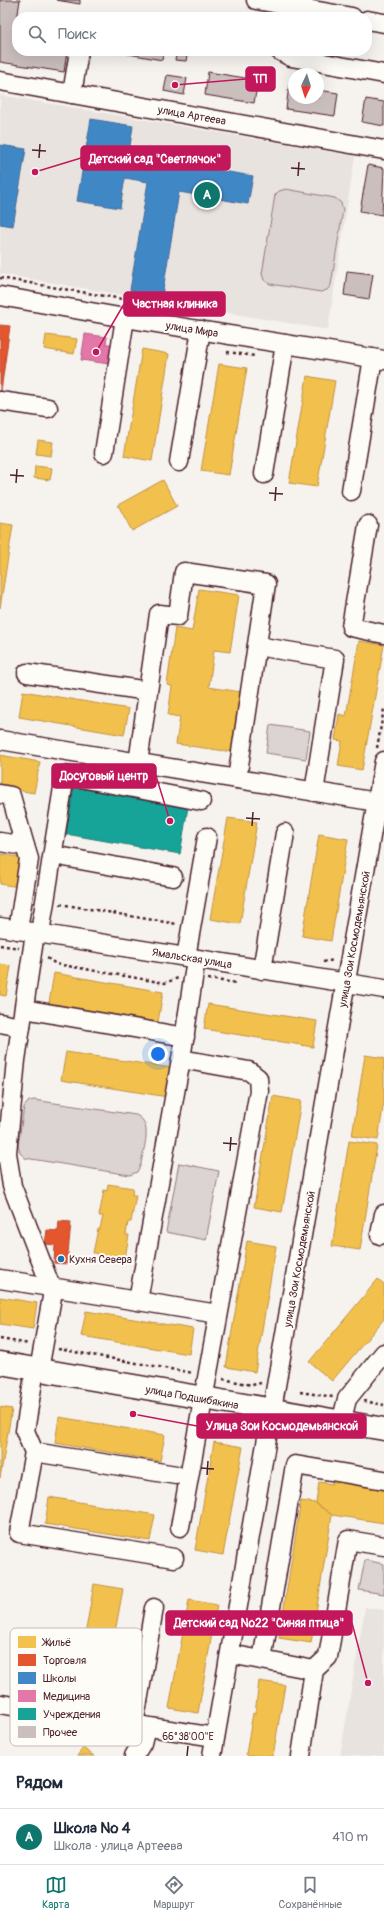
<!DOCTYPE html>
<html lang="ru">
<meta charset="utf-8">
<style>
:root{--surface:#fff;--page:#f2f2f3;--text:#1f2937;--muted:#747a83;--line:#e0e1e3;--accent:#0f766e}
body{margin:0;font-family:Pangolin,sans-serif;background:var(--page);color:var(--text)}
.compass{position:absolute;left:288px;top:68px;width:36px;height:36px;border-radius:50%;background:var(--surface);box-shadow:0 4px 16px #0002;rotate:184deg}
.you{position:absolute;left:158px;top:1054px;width:14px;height:14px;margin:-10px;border:3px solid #fff;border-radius:50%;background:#1a73e8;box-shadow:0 0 0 6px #1a73e833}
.badge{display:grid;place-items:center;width:26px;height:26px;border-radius:50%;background:var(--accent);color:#fff;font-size:13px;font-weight:700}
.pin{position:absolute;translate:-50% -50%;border:2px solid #fff;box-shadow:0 1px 4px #0006}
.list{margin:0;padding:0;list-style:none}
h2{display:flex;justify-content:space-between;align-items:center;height:52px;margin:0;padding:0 16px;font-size:17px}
h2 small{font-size:13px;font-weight:400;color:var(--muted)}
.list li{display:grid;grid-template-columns:26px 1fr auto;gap:12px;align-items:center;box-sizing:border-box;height:56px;padding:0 16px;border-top:1px solid var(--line)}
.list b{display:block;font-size:15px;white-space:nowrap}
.list p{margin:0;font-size:13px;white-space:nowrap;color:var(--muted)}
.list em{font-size:13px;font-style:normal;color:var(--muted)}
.icon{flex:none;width:22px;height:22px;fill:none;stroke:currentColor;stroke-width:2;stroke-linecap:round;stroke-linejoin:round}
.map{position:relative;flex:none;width:384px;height:1756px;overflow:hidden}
.search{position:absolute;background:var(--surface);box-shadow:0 4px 16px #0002;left:12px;right:12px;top:12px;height:44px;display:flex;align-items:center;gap:10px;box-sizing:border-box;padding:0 14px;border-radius:16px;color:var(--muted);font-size:15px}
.sheet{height:108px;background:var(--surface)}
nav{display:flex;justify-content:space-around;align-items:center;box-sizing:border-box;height:56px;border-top:1px solid var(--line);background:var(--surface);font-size:11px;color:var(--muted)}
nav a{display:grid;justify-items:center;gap:2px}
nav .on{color:var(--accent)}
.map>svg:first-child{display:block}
.built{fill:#e9e3e0}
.green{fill:#dcd4d2;stroke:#937a7e}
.homes{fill:#f2c14e;stroke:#c09044}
.shops{fill:#e4572e;stroke:#b6462d}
.schools{fill:#3f88c5;stroke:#426897}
.health{fill:#e377a8;stroke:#b55d82}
.public{fill:#17a398;stroke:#267b77}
.building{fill:#cbbfbe;stroke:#4a1f2b}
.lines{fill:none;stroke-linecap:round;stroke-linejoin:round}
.minor-casing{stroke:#4a1f2b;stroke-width:21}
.major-casing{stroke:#4a1f2b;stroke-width:25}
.path{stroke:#4a1f2b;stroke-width:2.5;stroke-dasharray:3 3;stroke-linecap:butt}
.minor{stroke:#fdfcf7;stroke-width:18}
.major{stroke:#fdfcf7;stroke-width:22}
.ticks{fill:none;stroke:#4a1f2b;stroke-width:1.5}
.poi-dot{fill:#1f6fb2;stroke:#fdfcf7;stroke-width:1.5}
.labels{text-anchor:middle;stroke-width:4;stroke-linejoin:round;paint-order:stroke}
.street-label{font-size:11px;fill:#4a1f2b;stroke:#fdfcf7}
.poi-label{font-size:11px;fill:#4a1f2b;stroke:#fdfcf7;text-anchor:start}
.key{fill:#fdfcf7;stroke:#c7baba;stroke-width:1}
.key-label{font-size:11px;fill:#4a1f2b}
.ticks-label{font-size:10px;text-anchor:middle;fill:#4a1f2b;stroke:#fdfcf7;stroke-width:4;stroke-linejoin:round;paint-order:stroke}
.leader{fill:none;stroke:#c2185b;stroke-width:1.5}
.callout-dot{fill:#c2185b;stroke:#fdfcf7;stroke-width:1.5}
.callout{fill:#c2185b;stroke:#c2185b;stroke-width:1.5}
.callout-label{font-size:12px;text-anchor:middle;font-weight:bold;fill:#fff}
</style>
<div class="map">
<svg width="384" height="1756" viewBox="0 0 384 1756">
<rect width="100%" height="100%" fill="#f6f3ef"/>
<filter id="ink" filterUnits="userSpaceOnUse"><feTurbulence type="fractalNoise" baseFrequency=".025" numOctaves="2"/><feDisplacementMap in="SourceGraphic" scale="8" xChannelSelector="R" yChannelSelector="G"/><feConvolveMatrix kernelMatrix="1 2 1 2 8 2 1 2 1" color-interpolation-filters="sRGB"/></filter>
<g filter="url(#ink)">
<!-- built -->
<g class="built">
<path d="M 0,95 L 355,156 L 328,330 L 0,274 Z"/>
<path d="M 365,1607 L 384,1610 L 384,1756 L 340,1756 Z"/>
</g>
<!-- green -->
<g class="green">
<path d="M 286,189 L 335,198 L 341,203 L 343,210 L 331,285 L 327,290 L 321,292 L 270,284 L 264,280 L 262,274 L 275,195 L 279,191 Z"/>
<path d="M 270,725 L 310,731 L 306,759 L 266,753 Z"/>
<path d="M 34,1100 L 136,1115 C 154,1123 143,1149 141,1164 L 137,1172 L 130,1175 L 25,1158 L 20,1153 L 18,1145 L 24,1107 L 29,1101 Z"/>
<path d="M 179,1163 L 219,1171 L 206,1240 L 166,1232 Z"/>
<path d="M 365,1560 L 384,1564 L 384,1594 L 359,1590 Z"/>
</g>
<!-- homes -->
<g class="homes">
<path d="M 46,335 L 77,339 L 74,354 L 44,349 Z"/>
<path d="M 142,349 L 169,354 L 152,461 L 124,456 Z"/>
<path d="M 219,364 L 247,368 L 229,475 L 201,471 Z"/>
<path d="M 307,376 L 335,381 L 317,487 L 289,483 Z"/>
<path d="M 38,440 L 53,442 L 51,456 L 36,454 Z"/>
<path d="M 35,466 L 52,468 L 50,480 L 34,478 Z"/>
<path d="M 163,480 L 177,506 L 132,531 L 118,505 Z"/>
<path d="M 0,523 L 13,525 L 0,608 Z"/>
<path d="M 199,589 L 239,595 L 230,652 L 214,650 L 209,687 L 241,692 L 232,752 L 176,744 L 180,717 L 168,715 L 172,686 L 167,685 L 175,628 L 192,631 Z"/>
<path d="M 359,641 L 384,645 L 362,770 L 338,766 L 342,741 L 335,740 L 339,714 L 346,716 Z"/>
<path d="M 23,691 L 129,709 L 124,735 L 19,717 Z"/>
<path d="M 0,755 L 40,762 L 34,793 L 0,787 Z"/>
<path d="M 228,818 L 257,822 L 240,924 L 210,919 Z"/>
<path d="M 319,834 L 348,839 L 331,941 L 302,936 Z"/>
<path d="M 0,854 L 24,858 L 19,887 L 0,884 Z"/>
<path d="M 0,964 L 11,966 L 6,996 L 0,995 Z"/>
<path d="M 54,973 L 163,992 L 158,1022 L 49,1003 Z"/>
<path d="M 208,1004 L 317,1021 L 313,1047 L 204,1029 Z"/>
<path d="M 66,1052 L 172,1068 L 168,1097 L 61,1080 Z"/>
<path d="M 365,1055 L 384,1058 L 384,1101 L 378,1140 L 352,1136 Z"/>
<path d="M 273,1096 L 301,1101 L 282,1212 L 254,1207 Z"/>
<path d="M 349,1141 L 377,1145 L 360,1250 L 332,1246 Z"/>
<path d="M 108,1184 L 133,1188 L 132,1195 L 136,1195 L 131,1222 L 128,1222 L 126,1235 L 129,1235 L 125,1258 L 122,1258 L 121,1264 L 96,1260 L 97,1253 L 93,1253 L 98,1229 L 100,1229 L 103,1216 L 99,1216 L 104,1190 L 107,1191 Z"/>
<path d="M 247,1241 L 276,1246 L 255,1372 L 226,1367 Z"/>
<path d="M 378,1279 L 384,1284 L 384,1319 L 332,1381 L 309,1362 Z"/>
<path d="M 0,1297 L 37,1303 L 33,1329 L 0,1324 Z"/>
<path d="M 86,1311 L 193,1329 L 189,1354 L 81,1336 Z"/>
<path d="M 0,1407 L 12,1409 L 0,1478 Z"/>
<path d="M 59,1417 L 165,1435 L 160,1461 L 55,1443 Z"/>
<path d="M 214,1442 L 243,1447 L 223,1555 L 195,1550 Z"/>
<path d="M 333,1479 L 384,1487 L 384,1523 L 332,1515 L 316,1503 L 319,1482 L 332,1484 Z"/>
<path d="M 49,1497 L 155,1515 L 150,1541 L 45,1524 Z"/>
<path d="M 301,1501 L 315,1503 L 332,1515 L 311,1643 L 279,1638 Z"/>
<path d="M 94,1584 L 123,1589 L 103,1697 L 75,1692 Z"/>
<path d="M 189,1600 L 217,1605 L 198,1713 L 169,1708 Z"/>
<path d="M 259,1681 L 285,1685 L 273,1756 L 248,1756 L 246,1754 L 253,1713 L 255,1714 Z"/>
<path d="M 83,1748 L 94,1756 L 77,1756 Z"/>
</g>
<!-- shops -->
<g class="shops">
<path d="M 0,325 L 10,326 L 1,391 L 0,391 Z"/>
<path d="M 59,1221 L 71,1222 L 67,1264 L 54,1263 L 55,1245 L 45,1244 L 47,1230 L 58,1231 Z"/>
</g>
<!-- schools -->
<g class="schools">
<path d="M 91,119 L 133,126 L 127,166 L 152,170 L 154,160 L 253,176 L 248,204 L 179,192 L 162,296 L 130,290 L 148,182 L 125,178 L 120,208 L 77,201 Z"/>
<path d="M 0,145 L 26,149 L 13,226 L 0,224 Z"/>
</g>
<!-- health -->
<path class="health" d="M 85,334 L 107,337 L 106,344 L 112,344 L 109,364 L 81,360 Z"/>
<!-- public -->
<path class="public" d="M 74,787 L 188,807 L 180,854 L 66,834 Z"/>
<!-- building -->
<g class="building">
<path d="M 0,0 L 20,0 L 14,40 L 17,40 L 17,51 L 67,51 L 64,72 L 0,62 Z"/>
<path d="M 56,0 L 80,0 L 80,4 Z"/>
<path d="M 112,51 L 164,51 L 162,60 Z"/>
<path d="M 177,51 L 188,51 L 186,61 L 175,60 Z"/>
<path d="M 208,72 L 258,80 L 254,103 L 205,95 Z"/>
<path d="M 167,75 L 187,78 L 184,95 L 164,91 Z"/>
<path d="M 289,85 L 294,86 L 294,98 L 318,98 L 318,90 L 338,93 L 335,116 L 286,109 Z"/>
<path d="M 366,99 L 384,102 L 384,126 L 362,122 Z"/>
<path d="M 368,165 L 384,168 L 382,215 L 360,211 Z"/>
<path d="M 347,271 L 373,274 L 369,299 L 344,295 Z"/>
</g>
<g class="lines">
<defs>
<g id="minor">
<path d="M 256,0 L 352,17"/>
<path d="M 367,20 L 384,23"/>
<path d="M 280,51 L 291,57 L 384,74"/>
<path d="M 0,81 L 384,150"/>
<path d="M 72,94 L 79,51"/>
<path d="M 0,296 L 125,318 L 384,360"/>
<path d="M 0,401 L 48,408"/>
<path d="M 104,453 L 125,318"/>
<path d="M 179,462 L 201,330"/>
<path d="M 264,474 L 285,344"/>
<path d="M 351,491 L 373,358"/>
<path d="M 368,525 L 351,627 L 384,634"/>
<path d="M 257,646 L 335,659 L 314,792"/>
<path d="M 27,673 L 148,691"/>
<path d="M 0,740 L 377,802"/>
<path d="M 138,763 L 159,614 L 178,616 L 184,572 L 266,584 L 237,779"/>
<path d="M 0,794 L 11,796 L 25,846"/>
<path d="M 0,842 L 25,846 L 29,859 L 18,930"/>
<path d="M 53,855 L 173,877"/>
<path d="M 0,927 L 384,989"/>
<path d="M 35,933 L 16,1060 L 7,1153 L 12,1186 L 51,1287 L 52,1297 L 39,1370"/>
<path d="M 40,933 L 65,775 L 201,801"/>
<path d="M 186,957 L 207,837"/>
<path d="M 262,970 L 285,833"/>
<path d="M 24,1009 L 185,1037"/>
<path d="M 0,1023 L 21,1027"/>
<path d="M 181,1059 L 138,1301 L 218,1314"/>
<path d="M 380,1235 L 384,1214"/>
<path d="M 0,1279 L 138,1301"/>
<path d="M 35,1369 L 25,1431 L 34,1452 L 19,1533 L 174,1558"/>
<path d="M 341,1423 L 347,1399 L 384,1353"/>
<path d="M 34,1452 L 176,1475"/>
<path d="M 180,1527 L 259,1091 L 258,1078 L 249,1071 L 181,1059 L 196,959"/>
<path d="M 230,1654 L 314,1670"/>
<path d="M 262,1660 L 295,1465 L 384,1480"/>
<path d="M 0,1704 L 215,1737"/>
<path d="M 134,1725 L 154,1608"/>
<path d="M 134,1756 L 142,1743 L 146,1727"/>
<path d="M 212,1756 L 384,761"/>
<path d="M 301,1756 L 314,1670 L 328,1657 L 348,1540 L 384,1546"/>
</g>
<path id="major" d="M 0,1363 L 384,1429"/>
</defs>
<!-- minor casing -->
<use href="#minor" class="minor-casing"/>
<!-- major casing -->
<use href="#major" class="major-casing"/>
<!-- path -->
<g class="path">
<path d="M 0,278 L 186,310"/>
<path d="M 227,352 L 255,356"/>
<path d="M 377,748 L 384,709"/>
<path d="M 60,904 L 177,924"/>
<path d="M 0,945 L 19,948"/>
<path d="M 47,958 L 56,964 L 165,983 L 178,978"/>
<path d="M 323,962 L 334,960"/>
<path d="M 208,979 L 237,983"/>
<path d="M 0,1339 L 29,1344"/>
<path d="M 58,1349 L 193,1373"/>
<path d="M 223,1379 L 252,1385 L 261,1383"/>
<path d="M 300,1392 L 333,1397"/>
<path d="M 364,1401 L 384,1405"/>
</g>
<!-- minor -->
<use href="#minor" class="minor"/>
<!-- major -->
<use href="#major" class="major"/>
</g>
</g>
<!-- ticks -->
<path class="ticks" d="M 32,150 L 46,151M 39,158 L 40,144M 291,168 L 305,169M 298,176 L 299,162M 10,475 L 24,476M 16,483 L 17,469M 269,493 L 283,494M 275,501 L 276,487M 246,818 L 260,819M 252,826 L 253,812M 223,1143 L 237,1144M 230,1151 L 231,1137M 201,1468 L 214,1469M 207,1475 L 208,1461M 187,1756 L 188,1746"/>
<!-- markers -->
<circle class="poi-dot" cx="61" cy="1259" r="4"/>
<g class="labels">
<!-- street labels -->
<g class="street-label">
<text transform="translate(192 115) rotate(10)" y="4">улица Артеева</text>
<text transform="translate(192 329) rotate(9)" y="4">улица Мира</text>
<text transform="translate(354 939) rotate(-80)" y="4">улица Зои Космодемьянской</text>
<text transform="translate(192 958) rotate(9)" y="4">Ямальская улица</text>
<text transform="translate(299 1259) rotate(-80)" y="4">улица Зои Космодемьянской</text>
<text transform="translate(192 1397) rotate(10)" y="4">улица Подшибякина</text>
</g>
<!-- poi labels -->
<g class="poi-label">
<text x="69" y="1263">Кухня Севера</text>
</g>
</g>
<!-- legend -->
<rect x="10" y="1628" width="132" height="118" rx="6" class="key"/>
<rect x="18" y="1636" width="18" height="12" fill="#f2c14e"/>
<rect x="18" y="1654" width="18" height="12" fill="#e4572e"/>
<rect x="18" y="1672" width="18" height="12" fill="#3f88c5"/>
<rect x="18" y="1690" width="18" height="12" fill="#e377a8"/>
<rect x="18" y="1708" width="18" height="12" fill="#17a398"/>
<rect x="18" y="1726" width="18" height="12" fill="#cbbfbe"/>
<g class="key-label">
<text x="43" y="1646">Жильё</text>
<text x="43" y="1664">Торговля</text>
<text x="43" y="1682">Школы</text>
<text x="43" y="1700">Медицина</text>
<text x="43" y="1718">Учреждения</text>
<text x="43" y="1736">Прочее</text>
</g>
<g class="ticks-label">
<text x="188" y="1740">66°38'00"E</text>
</g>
<!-- callouts -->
<path class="leader" d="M175 85L246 79M35 172L81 158M96 352L124 304M170 821L156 776M133 1414L197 1426M368 1683L352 1623"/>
<g class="callout-dot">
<circle cx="175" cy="85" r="4"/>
<circle cx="35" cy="172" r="4"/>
<circle cx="96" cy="352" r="4"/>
<circle cx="170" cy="821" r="4"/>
<circle cx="133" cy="1414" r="4"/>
<circle cx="368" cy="1683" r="4"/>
</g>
<g class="callout">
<rect x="246" y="67" width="29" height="24" rx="4"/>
<rect x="81" y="146" width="149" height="24" rx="4"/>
<rect x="124" y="292" width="101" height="24" rx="4"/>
<rect x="52" y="764" width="104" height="24" rx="4"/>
<rect x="197" y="1414" width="169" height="24" rx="4"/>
<rect x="166" y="1611" width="186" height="24" rx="4"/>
</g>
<g class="callout-label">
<text x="260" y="83">ТП</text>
<text x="155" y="163">Детский сад "Светлячок"</text>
<text x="175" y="308">Частная клиника</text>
<text x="104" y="780">Досуговый центр</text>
<text x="282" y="1430">Улица Зои Космодемьянской</text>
<text x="259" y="1627">Детский сад №22 "Синяя птица"</text>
</g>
</svg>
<svg class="compass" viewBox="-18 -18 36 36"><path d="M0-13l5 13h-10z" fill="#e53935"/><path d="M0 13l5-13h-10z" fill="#747a83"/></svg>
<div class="you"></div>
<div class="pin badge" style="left:207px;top:195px">A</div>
<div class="search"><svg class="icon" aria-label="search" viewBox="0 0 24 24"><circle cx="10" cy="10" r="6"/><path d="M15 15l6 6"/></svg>Поиск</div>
</div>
<section class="sheet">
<h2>Рядом<small></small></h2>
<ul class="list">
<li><span class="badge">A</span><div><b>Школа № 4</b><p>Школа · улица Артеева</p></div><em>410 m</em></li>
</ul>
</section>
<nav>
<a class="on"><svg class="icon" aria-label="map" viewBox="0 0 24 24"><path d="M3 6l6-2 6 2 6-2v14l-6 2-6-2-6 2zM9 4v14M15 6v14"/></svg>Карта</a>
<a><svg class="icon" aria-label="directions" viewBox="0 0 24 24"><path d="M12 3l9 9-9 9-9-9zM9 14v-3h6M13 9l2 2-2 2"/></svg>Маршрут</a>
<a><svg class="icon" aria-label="saved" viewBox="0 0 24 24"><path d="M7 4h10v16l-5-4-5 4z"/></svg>Сохранённые</a>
</nav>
